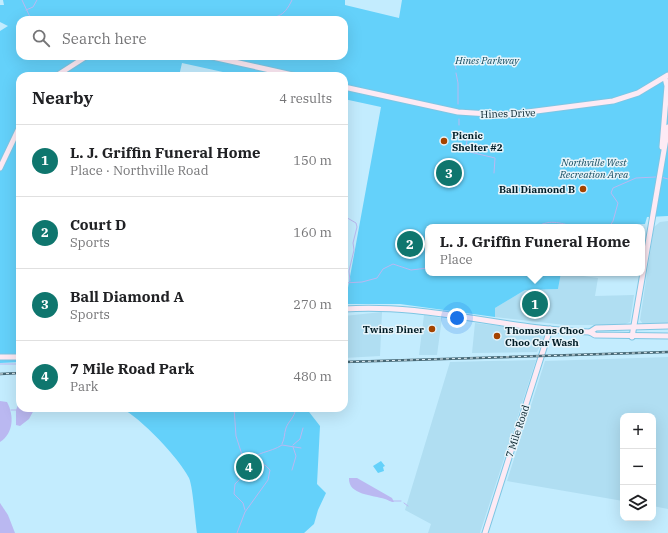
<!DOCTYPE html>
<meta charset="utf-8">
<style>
:root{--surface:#fff;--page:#f2f2f2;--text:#202124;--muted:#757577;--line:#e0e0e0;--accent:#0f766e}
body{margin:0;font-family:"IBM Plex Serif",serif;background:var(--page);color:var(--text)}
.controls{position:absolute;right:12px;bottom:12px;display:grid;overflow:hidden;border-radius:8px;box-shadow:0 4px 16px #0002}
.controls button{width:36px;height:36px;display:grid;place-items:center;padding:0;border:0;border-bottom:1px solid var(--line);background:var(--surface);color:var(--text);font:20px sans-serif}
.you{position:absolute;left:457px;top:318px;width:14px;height:14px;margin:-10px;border:3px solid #fff;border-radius:50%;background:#1a73e8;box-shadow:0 0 0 6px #1a73e833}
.badge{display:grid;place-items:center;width:26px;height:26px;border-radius:50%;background:var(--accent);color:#fff;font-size:13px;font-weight:700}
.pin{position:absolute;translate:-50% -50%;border:2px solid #fff;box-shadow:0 1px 4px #0006}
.popup{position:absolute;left:425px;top:224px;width:220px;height:52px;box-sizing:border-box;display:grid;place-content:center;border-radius:8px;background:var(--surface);filter:drop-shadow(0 1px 3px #0005);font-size:13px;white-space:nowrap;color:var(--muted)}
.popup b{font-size:15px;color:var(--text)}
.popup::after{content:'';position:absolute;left:50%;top:100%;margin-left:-8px;border:8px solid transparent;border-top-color:var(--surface)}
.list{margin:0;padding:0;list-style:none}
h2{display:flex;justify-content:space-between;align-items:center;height:52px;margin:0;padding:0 16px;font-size:17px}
h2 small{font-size:13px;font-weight:400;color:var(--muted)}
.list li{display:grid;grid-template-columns:26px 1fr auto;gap:12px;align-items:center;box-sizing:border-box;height:72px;padding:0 16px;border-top:1px solid var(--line)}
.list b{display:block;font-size:15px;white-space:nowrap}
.list p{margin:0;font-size:13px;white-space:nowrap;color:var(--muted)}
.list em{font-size:13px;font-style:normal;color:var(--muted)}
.icon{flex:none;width:22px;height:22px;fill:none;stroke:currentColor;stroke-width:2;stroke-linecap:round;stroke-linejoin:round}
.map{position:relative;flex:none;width:668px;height:533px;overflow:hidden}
.search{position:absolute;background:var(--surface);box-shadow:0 4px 16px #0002;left:16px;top:16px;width:332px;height:44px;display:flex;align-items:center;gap:10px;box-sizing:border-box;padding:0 14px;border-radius:12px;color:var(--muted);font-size:15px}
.panel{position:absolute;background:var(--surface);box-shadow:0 4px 16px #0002;left:16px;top:72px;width:332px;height:340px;border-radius:12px}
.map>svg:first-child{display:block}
.built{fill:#b0def2}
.green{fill:#64d1fa;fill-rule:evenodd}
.water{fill:#bab8f1}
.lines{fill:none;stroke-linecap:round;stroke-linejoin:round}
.stream{stroke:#bab8f1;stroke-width:1}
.secondary-casing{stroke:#7ec6e3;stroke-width:7}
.secondary{stroke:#fdeaf4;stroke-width:5}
.rail-casing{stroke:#466774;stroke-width:2.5}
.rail{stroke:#e7f4fa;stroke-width:1;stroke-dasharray:3;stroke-linecap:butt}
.poi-dot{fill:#a44300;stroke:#e7f4fa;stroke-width:1.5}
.labels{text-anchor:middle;stroke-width:3;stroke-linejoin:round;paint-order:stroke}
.park-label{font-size:10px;font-style:italic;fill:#144c60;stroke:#e7f4fa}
.street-label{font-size:10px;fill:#001c26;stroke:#e7f4fa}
.poi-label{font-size:10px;font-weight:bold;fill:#001c26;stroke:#e7f4fa;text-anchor:start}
</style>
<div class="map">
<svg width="668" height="533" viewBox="0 0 668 533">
<rect width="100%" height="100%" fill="#c3ecfe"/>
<!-- built -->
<g class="built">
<path d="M 668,221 L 668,323 L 643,324 L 640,320 L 654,227 L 660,222 Z"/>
<path d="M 561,273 L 598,278 L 595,296 L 634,295 L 630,322 L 623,325 L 565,325 L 495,317 L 495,308 L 525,290 L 558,289 Z"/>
<path d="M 382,312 L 380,356 L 344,358 L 344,316 Z"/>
<path d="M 424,315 L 442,318 L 437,355 L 419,355 Z"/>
<path d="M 475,323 L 540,331 L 544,336 L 543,341 L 537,352 L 472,353 Z"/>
<path d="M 668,357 L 668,509 L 653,506 L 653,416 L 623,416 L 623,501 L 507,481 L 545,361 Z"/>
<path d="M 536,360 L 480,533 L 428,533 L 431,524 L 405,510 L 450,362 Z"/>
</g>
<!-- green -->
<g class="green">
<path d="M 3,0 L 345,0 L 345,5 L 399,18 L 402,0 L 668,0 L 668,216 L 647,217 L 645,224 L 570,227 L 428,227 L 428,273 L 561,273 L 558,289 L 525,290 L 495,308 L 495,317 L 400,304 L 345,304 L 381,107 L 344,99 L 344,76 L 241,76 L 182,63 L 179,76 L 20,76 L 20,362 L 0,363 L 0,31 L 8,26 L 0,22 L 0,5 L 4,5 ZM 20,20 L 344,20 L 344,56 L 20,56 Z"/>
<path d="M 121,408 L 306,408 L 320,426 L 317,484 L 326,493 L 318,510 L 314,524 L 304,533 L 197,533 C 195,521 193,487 189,478 C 179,458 141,418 121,408 Z"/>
<path d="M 381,461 L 385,466 L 383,467 L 384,471 L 378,473 L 373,466 Z"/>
</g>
<!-- water -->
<g class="water">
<path d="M 0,401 L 7,402 C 14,415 14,433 0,442 Z"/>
<path d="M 19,402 L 20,408 L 35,408 L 29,419 L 20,426 L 16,425 L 16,410 Z"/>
<path d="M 349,478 L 357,478 L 392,498 L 394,502 C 390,502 389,500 385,499 C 373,495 348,495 349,478 Z"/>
<path d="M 0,503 L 8,515 L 15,533 L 0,533 Z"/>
</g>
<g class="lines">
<!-- stream -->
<g class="stream">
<path d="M 22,0 L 30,17"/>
<path d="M 26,10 L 33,7 L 37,0"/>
<path d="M 260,20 C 277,16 283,19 292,0"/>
<path d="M 46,56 L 47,57"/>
<path d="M 455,65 L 456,69"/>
<path d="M 456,73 L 458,83 L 458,104"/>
<path d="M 459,119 L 459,125"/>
<path d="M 463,132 L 467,141 L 466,146 L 470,152 L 495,158 L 494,173"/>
<path d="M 661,177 L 668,179"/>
<path d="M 344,216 L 356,223 L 357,227 L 353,243 L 354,250 L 349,271 L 350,281"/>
<path d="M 536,227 C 552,218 561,224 577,227"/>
<path d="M 600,227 L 610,226 L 613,221 L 618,203 L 611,193 L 613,188 L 636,178 L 656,177"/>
<path d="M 344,283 L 362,282 L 377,278 L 383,269 L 393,264 L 411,270 L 428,268"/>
<path d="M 0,364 L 20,364"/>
<path d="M 234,408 L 236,436 L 244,461 L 253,466 L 265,465 L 270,470 L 268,480 L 245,512 L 237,533"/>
<path d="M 267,408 L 280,408"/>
<path d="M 11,410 L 16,410"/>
<path d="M 282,444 C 285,438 284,434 286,428 C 289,420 294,419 296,408"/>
<path d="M 293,445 L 300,439 L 303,428"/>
<path d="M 244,462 L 241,471 L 241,478 L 235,484 L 234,494 L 243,503 L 245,510"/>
<path d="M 248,463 C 256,451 270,453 282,445 L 301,448"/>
<path d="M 292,470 L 296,456 L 293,447"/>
<path d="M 393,501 L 401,501"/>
<path d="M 404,503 L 408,506"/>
</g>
<defs>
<g id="secondary">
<path d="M 208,56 L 297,76"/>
<path d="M 56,76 L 87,56"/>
<path d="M 344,87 L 458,112 L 505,115 L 613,101 L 638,93 L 668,75"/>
<path d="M 662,147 L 667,86 L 665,78"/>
<path d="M 0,168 L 20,126"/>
<path d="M 344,309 C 427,303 507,330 590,332 L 595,335 L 668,336"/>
<path d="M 590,332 L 596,328 L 668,326"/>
<path d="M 632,337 L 668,127"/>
<path d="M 0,357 L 20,357"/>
<path d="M 485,533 L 550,329"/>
</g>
</defs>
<!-- secondary casing -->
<use href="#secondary" class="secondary-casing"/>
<!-- secondary -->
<use href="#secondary" class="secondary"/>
<defs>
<g id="rail">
<path d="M 344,362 L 668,352"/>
<path d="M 0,374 L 20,373"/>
</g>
</defs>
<!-- rail casing -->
<use href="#rail" class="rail-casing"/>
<!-- rail -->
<use href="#rail" class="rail"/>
</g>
<!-- markers -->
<g class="poi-dot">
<circle cx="444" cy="141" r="4"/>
<circle cx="583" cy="189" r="4"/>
<circle cx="432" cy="329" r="4"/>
<circle cx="497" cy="336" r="4"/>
</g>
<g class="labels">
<!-- park labels -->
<g class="park-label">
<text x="487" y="64">Hines Parkway</text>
<text x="594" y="166">Northville West<tspan x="594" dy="12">Recreation Area</tspan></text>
</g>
<!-- street labels -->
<g class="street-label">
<text transform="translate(508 113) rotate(-2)" y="4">Hines Drive</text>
<text transform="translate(517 431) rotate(-72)" y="4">7 Mile Road</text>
</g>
<!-- poi labels -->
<g class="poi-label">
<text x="452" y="139">Picnic<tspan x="452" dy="12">Shelter #2</tspan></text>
<text x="575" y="193" text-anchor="end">Ball Diamond B</text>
<text x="424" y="333" text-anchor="end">Twins Diner</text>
<text x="505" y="334">Thomsons Choo<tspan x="505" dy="12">Choo Car Wash</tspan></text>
</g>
</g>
</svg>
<div class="controls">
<button>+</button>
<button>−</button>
<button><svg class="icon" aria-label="layers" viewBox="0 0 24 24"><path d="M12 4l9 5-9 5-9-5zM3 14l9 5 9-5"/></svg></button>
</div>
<div class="you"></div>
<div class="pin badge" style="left:535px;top:304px">1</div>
<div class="popup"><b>L. J. Griffin Funeral Home</b>Place</div>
<div class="pin badge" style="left:410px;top:244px">2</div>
<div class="pin badge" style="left:449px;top:173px">3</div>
<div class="pin badge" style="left:249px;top:467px">4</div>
<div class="search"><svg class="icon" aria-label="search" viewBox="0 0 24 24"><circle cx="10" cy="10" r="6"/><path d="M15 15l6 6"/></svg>Search here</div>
<section class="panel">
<h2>Nearby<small>4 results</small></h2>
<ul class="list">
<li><span class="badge">1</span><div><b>L. J. Griffin Funeral Home</b><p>Place · Northville Road</p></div><em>150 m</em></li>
<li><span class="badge">2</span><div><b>Court D</b><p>Sports</p></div><em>160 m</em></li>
<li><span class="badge">3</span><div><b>Ball Diamond A</b><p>Sports</p></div><em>270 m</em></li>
<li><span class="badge">4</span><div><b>7 Mile Road Park</b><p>Park</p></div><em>480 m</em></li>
</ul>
</section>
</div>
